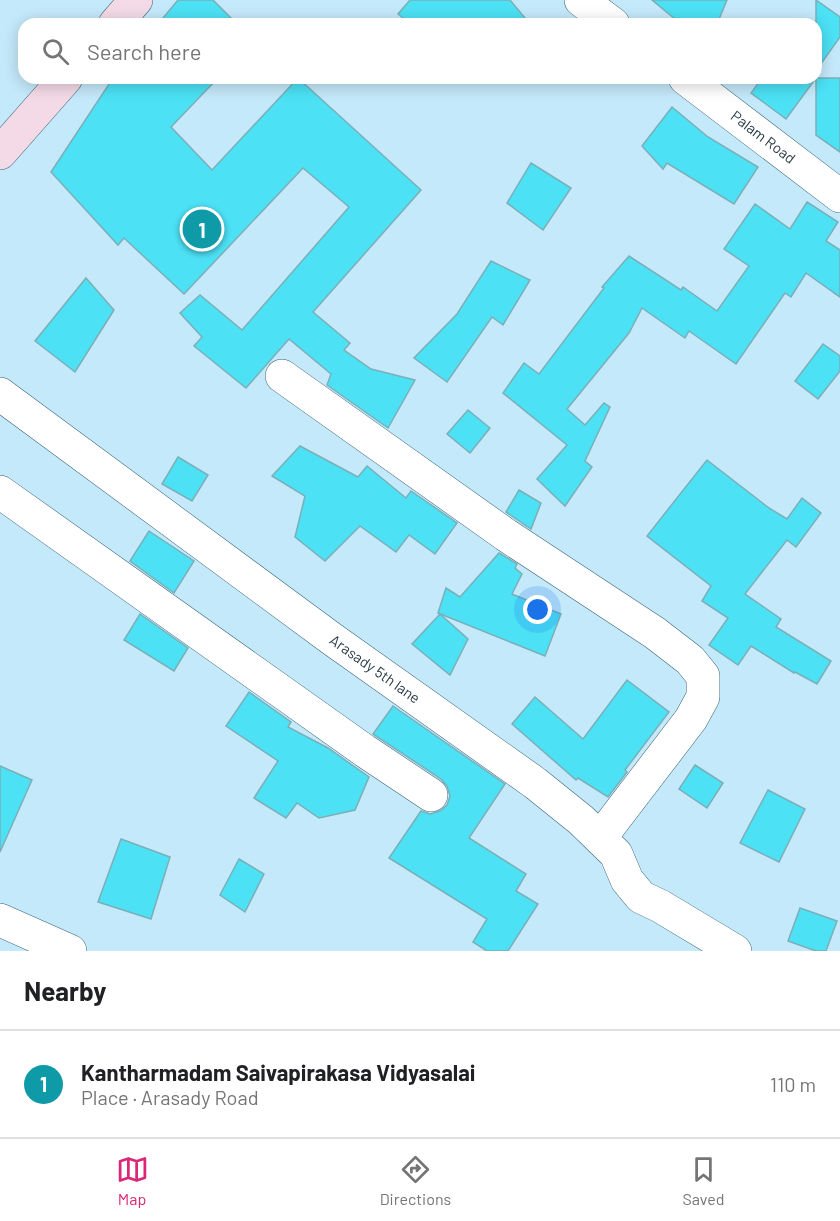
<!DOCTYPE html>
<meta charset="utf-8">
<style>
:root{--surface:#fff;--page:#f2f2f2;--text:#202124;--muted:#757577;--line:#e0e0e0;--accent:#db2777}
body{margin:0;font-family:Barlow,sans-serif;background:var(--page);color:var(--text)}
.you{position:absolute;left:538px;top:610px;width:21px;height:21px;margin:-15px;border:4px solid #fff;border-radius:50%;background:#1a73e8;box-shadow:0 0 0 9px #1a73e833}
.badge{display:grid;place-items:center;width:39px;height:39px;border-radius:50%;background:var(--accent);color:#fff;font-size:20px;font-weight:700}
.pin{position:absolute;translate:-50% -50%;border:3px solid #fff;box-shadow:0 2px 6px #0006}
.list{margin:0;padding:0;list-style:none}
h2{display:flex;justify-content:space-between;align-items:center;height:78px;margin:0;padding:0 24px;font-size:26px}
h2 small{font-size:20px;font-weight:400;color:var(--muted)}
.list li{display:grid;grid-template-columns:39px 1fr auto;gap:18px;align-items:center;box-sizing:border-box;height:108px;padding:0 24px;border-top:2px solid var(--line)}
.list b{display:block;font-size:22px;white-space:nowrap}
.list p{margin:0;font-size:20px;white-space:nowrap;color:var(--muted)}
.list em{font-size:20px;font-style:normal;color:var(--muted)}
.icon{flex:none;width:33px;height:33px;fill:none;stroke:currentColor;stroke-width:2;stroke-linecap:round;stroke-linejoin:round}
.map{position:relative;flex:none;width:840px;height:951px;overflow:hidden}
.search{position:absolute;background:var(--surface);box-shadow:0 3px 15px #0003;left:18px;right:18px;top:18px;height:66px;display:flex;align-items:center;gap:15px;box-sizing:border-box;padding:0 21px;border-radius:18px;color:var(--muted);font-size:22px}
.sheet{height:186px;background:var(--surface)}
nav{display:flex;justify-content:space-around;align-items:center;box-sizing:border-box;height:84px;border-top:2px solid var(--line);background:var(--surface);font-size:16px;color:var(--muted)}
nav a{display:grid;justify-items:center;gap:3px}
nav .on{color:var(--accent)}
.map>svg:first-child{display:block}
.building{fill:#4ce1f5;stroke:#7bafb8;stroke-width:1.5}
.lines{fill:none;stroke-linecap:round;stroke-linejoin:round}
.minor-casing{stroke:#396376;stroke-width:34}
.secondary-casing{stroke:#396376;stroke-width:34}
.minor{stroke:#fff;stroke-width:33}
.secondary{stroke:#f3dae6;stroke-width:33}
.labels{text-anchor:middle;stroke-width:4.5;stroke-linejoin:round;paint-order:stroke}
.street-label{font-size:15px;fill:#2a3d45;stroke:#c4e9fa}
</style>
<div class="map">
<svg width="840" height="951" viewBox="0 0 840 951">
<rect width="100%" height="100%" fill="#c4e9fa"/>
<!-- building -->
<g class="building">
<path d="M 178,0 L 213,0 L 237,24 L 158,24 Z"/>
<path d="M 410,0 L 510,0 L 530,24 L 410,24 L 398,14 Z"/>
<path d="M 652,0 L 727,0 L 717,24 L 681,24 Z"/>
<path d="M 816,0 L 840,17 L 840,37 L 816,71 Z"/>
<path d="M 113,78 L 218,78 L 171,127 L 212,170 L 298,78 L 421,190 L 313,312 L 350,343 L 344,350 L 371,369 L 415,380 L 388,428 L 327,385 L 331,374 L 289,339 L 246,388 L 194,346 L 202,337 L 180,313 L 200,295 L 242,330 L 349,207 L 303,168 L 184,294 L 124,238 L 118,245 L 51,172 Z"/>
<path d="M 762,78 L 816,78 L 786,119 L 751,93 Z"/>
<path d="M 816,78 L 840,78 L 840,152 L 816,135 Z"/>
<path d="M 672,107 L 708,137 L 758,167 L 734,204 L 667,163 L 663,169 L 642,146 Z"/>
<path d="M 531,163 L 571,188 L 543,230 L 507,203 Z"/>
<path d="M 807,202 L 838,222 L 826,241 L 840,250 L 840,297 L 806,273 L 791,297 L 785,293 L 736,364 L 689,331 L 685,338 L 642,308 L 629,333 L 567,409 L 585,425 L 604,403 L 610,407 L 585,461 L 592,467 L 565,506 L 537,479 L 567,445 L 503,393 L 524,363 L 539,374 L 604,288 L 602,287 L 629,256 L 681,290 L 683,287 L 717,311 L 749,266 L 724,249 L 755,204 L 790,229 Z"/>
<path d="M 491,261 L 530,280 L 503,325 L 492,317 L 447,382 L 414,358 L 457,314 Z"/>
<path d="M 86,278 L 114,310 L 75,372 L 35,341 Z"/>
<path d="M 823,344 L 840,356 L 840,371 L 818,399 L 795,381 Z"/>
<path d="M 468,410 L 490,428 L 470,453 L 447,434 Z"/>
<path d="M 300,446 L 358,477 L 367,466 L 406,498 L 411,491 L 457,523 L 435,554 L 409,535 L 396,552 L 360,526 L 325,561 L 295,537 L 305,496 L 272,476 Z"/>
<path d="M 178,457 L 208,475 L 192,501 L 162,484 Z"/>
<path d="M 707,460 L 769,508 L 787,519 L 802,498 L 821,513 L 796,547 L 787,540 L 745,594 L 781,619 L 776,627 L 831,661 L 817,684 L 795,672 L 794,673 L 751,646 L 738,665 L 709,645 L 728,618 L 702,601 L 711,586 L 647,536 Z"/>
<path d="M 519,490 L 541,503 L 531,529 L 506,512 Z"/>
<path d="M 149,531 L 194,561 L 174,593 L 130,561 Z"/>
<path d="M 499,553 L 517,564 L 515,568 L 522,574 L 512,594 L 561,614 L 545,656 L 438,613 L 446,588 L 460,597 Z"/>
<path d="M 140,614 L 188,648 L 174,671 L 124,640 Z"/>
<path d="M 440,614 L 468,639 L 450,675 L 412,644 Z"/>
<path d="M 627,680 L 669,712 L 625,770 L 627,772 L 608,797 L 578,778 L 576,780 L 512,724 L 535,697 L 583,739 Z"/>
<path d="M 249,692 L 291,722 L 288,727 L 328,748 L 369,777 L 355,810 L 319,818 L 297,803 L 286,818 L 254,798 L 278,761 L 226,726 Z"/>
<path d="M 393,706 L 505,784 L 469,838 L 526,874 L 516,891 L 538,904 L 508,951 L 487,951 L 473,942 L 487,919 L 389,858 L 421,811 L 430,814 L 440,811 L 447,805 L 450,796 L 447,786 L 441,779 L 373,734 Z"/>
<path d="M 695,765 L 723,783 L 707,808 L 679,789 Z"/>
<path d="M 0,766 L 32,780 L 0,852 Z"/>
<path d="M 768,790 L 805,809 L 779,862 L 740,843 Z"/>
<path d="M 121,839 L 170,857 L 151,919 L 98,902 Z"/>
<path d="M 239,859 L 264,874 L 245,912 L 220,895 Z"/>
<path d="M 800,908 L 837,921 L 826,951 L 816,951 L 788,941 Z"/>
</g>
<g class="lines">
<defs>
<g id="minor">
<path d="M 581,0 L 613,24"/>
<path id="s1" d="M 685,78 L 840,196"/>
<path d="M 282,376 L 506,535 L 655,633 L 690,660 L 703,676 L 703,697 L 691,719 L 600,838"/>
<path id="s2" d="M 0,394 L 332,639 L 535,783 L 581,820 L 616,854 L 627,880 L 641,897 L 660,906 L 735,951"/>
<path d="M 0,492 L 365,751 L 431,795"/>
<path d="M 0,920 L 70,951"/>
</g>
<g id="secondary">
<path d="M 115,24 L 136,0"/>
<path d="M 0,153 L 66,78"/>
</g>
</defs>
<!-- minor casing -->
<use href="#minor" class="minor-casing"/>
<!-- secondary casing -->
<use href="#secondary" class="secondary-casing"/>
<!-- minor -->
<use href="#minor" class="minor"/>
<!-- secondary -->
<use href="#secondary" class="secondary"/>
</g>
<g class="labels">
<!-- street labels -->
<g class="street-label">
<text dy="5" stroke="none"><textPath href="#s1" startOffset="98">Palam Road</textPath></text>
<text dy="5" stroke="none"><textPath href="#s2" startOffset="465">Arasady 5th lane</textPath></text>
</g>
</g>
</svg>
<div class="you"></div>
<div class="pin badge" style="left:202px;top:229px;background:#0f9aa8">1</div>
<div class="search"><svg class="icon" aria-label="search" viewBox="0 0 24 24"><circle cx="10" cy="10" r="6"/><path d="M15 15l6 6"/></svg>Search here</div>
</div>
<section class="sheet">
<h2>Nearby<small></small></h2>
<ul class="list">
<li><span class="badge" style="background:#0f9aa8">1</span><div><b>Kantharmadam Saivapirakasa Vidyasalai</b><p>Place · Arasady Road</p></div><em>110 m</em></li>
</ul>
</section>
<nav>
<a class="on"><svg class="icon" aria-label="map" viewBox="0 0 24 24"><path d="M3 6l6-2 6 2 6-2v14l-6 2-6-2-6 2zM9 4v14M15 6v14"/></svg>Map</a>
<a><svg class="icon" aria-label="directions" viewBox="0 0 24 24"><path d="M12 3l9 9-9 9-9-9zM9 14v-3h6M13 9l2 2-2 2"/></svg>Directions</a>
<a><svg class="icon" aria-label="saved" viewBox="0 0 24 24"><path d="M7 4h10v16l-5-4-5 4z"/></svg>Saved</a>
</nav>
